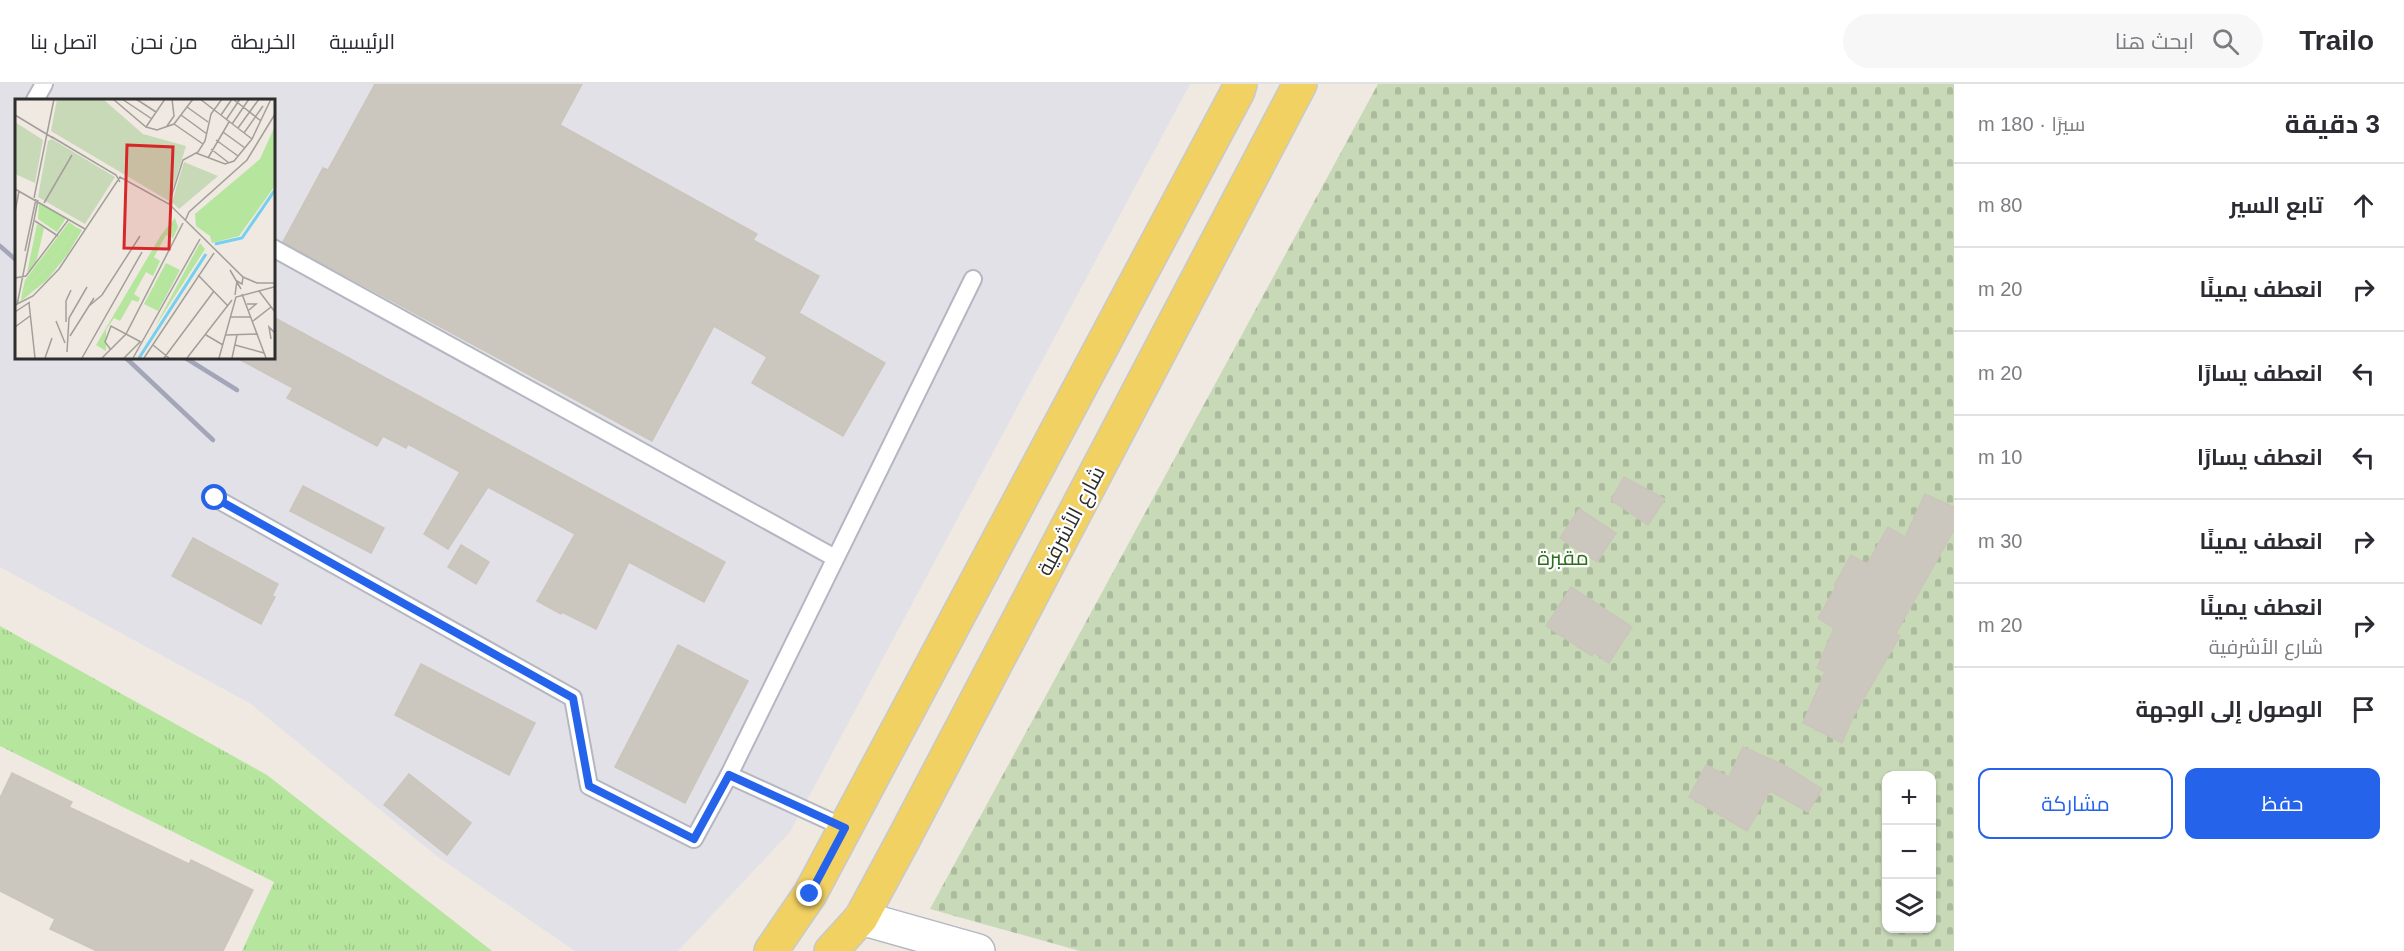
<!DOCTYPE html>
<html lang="ar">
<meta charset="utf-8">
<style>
:root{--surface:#fff;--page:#f7f7f7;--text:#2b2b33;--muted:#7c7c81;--line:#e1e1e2;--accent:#2563eb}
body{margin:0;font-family:Arial,Cairo,sans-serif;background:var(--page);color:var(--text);direction:rtl}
.controls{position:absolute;right:18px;bottom:18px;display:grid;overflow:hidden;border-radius:12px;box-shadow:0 2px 4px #0004}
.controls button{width:54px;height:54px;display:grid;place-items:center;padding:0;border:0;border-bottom:2px solid var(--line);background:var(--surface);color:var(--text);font:30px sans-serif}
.stop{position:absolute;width:18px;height:18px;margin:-14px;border:4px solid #2563eb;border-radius:50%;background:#fff}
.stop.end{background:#2563eb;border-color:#fff;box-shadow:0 2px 6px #0008}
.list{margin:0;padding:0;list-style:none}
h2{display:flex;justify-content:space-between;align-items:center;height:78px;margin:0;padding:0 24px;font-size:26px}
h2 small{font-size:20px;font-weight:400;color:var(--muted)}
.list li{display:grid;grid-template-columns:39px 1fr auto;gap:18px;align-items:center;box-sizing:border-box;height:84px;padding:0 24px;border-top:2px solid var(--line)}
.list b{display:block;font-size:22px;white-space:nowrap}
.list p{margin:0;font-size:20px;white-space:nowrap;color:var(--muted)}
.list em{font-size:20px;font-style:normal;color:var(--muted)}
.actions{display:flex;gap:12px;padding:18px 24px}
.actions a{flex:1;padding:14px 0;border:2px solid var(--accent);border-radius:12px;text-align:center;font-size:21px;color:var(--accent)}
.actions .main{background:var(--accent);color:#fff}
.icon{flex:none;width:33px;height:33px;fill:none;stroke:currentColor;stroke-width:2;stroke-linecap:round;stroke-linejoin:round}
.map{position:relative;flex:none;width:1954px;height:867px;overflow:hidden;direction:ltr}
header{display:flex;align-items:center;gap:36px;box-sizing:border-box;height:84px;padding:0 30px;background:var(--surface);border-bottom:2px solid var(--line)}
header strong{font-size:28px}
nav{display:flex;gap:33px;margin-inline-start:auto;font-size:21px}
.search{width:420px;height:54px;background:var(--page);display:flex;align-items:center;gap:15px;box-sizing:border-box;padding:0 21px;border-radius:33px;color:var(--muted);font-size:22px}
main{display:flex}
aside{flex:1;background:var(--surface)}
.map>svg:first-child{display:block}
.industrial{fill:#e3e1e8;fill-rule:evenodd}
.grass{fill:url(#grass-tufts)}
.cemetery{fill:url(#cemetery-stones);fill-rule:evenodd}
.building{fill:#cbc7bf;stroke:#cbc5ba;stroke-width:1.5}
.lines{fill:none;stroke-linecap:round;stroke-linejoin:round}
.service-casing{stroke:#b4b7c1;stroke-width:20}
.minor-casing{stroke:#b4b7c1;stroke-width:36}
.primary-casing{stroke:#c9c9c9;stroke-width:36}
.service{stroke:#fff;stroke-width:16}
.minor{stroke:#fff;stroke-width:33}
.primary{stroke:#f2d163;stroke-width:33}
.rail{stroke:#a3a6b8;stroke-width:4.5}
.route{stroke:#2563eb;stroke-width:8}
.labels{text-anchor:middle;stroke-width:4.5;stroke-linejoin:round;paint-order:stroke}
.street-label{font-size:21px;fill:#2e2e2e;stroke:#fff}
.park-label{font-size:21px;fill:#2c6e1b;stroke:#fff}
.inset-river{fill:none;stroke:#75cff0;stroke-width:3}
.inset-road{fill:none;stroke:#a29e99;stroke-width:1.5}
.view{fill:#d62828;fill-opacity:0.15;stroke:#d62828;stroke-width:3}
.inset-edge{fill:none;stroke:#2e2e2e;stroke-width:3}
</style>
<header>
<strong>Trailo</strong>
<div class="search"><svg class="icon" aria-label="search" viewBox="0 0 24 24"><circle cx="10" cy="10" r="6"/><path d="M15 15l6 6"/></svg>ابحث هنا</div>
<nav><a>الرئيسية</a><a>الخريطة</a><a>من نحن</a><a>اتصل بنا</a></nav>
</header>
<main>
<aside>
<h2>3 دقيقة<small>سيرًا · 180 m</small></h2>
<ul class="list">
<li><svg class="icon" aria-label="ahead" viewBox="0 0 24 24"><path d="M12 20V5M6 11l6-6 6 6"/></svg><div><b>تابع السير</b></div><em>80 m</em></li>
<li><svg class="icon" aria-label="right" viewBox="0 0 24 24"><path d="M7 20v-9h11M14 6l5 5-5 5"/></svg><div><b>انعطف يمينًا</b></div><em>20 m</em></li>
<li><svg class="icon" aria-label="left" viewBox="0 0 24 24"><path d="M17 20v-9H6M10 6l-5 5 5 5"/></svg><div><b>انعطف يسارًا</b></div><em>20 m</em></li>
<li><svg class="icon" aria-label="left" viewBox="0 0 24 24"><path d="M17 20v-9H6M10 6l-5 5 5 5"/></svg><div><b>انعطف يسارًا</b></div><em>10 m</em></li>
<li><svg class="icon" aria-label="right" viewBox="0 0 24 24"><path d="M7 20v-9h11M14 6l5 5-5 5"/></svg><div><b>انعطف يمينًا</b></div><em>30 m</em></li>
<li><svg class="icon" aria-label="right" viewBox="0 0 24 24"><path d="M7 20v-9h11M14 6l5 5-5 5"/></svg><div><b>انعطف يمينًا</b><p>شارع الأشرفية</p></div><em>20 m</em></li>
<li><svg class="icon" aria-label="arrive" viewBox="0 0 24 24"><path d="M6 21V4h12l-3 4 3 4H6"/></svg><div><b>الوصول إلى الوجهة</b></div></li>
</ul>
<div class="actions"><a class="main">حفظ</a><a>مشاركة</a></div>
</aside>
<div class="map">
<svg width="1954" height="867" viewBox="0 0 1954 867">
<defs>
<pattern id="grass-tufts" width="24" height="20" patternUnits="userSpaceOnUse" patternTransform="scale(1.5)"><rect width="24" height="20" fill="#b6e59e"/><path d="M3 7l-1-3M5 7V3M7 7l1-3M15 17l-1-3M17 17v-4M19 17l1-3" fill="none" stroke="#9dc588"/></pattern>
<pattern id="cemetery-stones" width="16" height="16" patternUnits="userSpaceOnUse" patternTransform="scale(1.5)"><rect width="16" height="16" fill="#c8d9b8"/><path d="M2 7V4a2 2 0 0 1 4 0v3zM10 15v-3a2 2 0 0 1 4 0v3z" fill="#acbb9e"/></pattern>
</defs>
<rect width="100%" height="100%" fill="#efe9e1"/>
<!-- industrial -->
<path class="industrial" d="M 0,0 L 1190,0 L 790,748 L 678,867 L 575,867 L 438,773 L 251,620 L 0,483 ZM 16,16 L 273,16 L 273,273 L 16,273 Z"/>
<!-- grass -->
<path class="grass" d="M 0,542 L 267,691 L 492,867 L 242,867 L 274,798 L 0,662 Z"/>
<!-- cemetery -->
<path class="cemetery" d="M 1378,0 L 1954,0 L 1954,867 L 1080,867 L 930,825 ZM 1886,692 L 1932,692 L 1932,844 L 1886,844 Z"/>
<!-- building -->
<g class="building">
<path d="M 375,0 L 582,0 L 560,41 L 757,150 L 753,156 L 819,192 L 799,229 L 885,279 L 843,352 L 752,299 L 767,273 L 714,242 L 652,357 L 283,158 L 323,84 L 328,86 Z"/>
<path d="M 273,233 L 725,478 L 704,518 L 629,478 L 596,545 L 562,528 L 561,530 L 537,517 L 575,450 L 488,403 L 448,465 L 424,450 L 460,388 L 408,360 L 406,364 L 383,352 L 377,362 L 287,314 L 293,304 L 235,273 L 273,273 Z"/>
<path d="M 1624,393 L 1665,415 L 1648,441 L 1611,416 Z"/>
<path d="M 303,402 L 384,444 L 371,469 L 290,427 Z"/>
<path d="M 1925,410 L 1954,423 L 1954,446 L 1896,549 L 1900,552 L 1854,631 L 1842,659 L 1803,639 L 1825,588 L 1817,584 L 1834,544 L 1818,534 L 1836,503 L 1834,502 L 1851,471 L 1867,480 L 1888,443 L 1905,453 Z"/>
<path d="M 1579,425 L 1616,449 L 1597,478 L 1560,454 Z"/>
<path d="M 193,454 L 278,500 L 272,512 L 275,513 L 261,540 L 172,492 Z"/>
<path d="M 461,461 L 489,478 L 476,500 L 448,483 Z"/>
<path d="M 1571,503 L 1632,543 L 1609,579 L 1594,569 L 1592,572 L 1546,542 Z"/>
<path d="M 678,561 L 748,597 L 685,719 L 615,683 Z"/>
<path d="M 421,580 L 535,639 L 509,691 L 395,631 Z"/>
<path d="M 1743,663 L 1784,681 L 1822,705 L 1808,728 L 1770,707 L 1747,747 L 1689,713 L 1706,681 L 1729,693 Z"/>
<path d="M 12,689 L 72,718 L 69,723 L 189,780 L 191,776 L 253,806 L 223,867 L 97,867 L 50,845 L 55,835 L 0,807 L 0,714 Z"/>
<path d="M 409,690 L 471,739 L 447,771 L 384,721 Z"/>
</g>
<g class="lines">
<defs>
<g id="service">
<path d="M 35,16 L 44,0"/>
<path d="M 273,164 L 835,474"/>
<path d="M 215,414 L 573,614 L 589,702 L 694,755 L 729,691 L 973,195"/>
<path d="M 729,691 L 845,744"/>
</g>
<path id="minor" d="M 861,834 L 978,867"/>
<g id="primary">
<path d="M 771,867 L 810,810 L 1238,7 L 1240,0"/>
<path d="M 831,867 L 861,834 L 901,760 L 1300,0"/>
</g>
</defs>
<!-- service casing -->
<use href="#service" class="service-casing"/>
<!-- minor casing -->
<use href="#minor" class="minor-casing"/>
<!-- primary casing -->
<use href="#primary" class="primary-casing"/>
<!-- service -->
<use href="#service" class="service"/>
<!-- minor -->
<use href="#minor" class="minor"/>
<!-- primary -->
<use href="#primary" class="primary"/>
<!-- rail -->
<g class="rail">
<path d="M 0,162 L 16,176"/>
<path d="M 125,273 L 213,356"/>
<path d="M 184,273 L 237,306"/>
</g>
</g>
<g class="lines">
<!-- route -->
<path class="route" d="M 215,414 L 573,614 L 589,702 L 694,755 L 729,691 L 845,744 L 810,810"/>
</g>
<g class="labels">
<!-- street labels -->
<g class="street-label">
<text transform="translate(1071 437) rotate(-62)" y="7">شارع الأشرفية</text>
</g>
<!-- park labels -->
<g class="park-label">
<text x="1563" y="481">مقبرة</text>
</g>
</g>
<!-- overview -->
<g transform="translate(15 15)">
<rect width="260" height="260" fill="#efe9e1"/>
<path d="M 259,29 L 259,88 L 224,137 L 197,144 L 195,137 L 181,127 L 180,115 L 245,60 ZM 24,104 L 51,119 L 42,133 L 23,120 ZM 160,119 L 163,128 L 158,139 L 151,136 L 139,158 L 145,162 L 138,177 L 131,173 L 119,195 L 125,199 L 123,203 L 117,201 L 105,222 L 99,219 L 91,231 L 91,252 L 81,246 L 146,136 ZM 54,123 L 61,128 L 41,158 L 7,194 L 10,181 ZM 22,125 L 29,129 L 21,164 L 12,174 ZM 185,144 L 190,150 L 140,228 L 172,168 ZM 151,164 L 165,171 L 143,212 L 129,205 Z" fill="#b6e59e"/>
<path d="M 61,128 L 67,131 L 52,156 L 32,181 L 6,202 L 7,194 L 41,158 Z" fill="#b6e59e"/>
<path d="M 42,0 L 88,0 L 128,35 L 171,47 L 154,102 L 36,32 ZM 0,23 L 28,41 L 20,84 L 0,75 ZM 37,40 L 100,78 L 70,125 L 23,98 L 33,42 ZM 169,63 L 203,77 L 164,110 L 157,103 Z" fill="#c8d9b8"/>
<path class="inset-river" d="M 200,145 L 227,139 L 260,91M 124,259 L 191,155"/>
<path class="inset-road" d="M 98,0 L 131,28 L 142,31 L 159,25 L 178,0M 107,0 L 137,20M 121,0 L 141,13M 185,0 L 237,40M 218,0 L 246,22M 172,8 L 193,23M 0,16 L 38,39M 166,16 L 192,35M 206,16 L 217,0M 211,21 L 225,0M 159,25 L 188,45M 217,25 L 234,0M 152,27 L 159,17 L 157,0M 131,28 L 150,0M 223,29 L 244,0M 208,33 L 230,49M 229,34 L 248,7M 37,38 L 101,76 L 105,83M 201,41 L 223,57M 196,50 L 214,64M 181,54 L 210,65 L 219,62 L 237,40 L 256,0M 193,59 L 214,23M 0,90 L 70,130M 19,99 L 39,0M 29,104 L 57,56M 154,105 L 168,61 L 183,53 L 190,42 L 196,15 L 207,0M 0,113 L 4,92M 20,122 L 43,137M 170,122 L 174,113 L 232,61 L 260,15M 10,152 L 21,100M 215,171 L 226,190M 183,176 L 213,207M 0,179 L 11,177 L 54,120M 244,192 L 260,213M 227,195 L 251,259M 220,196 L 222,182 L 227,185 L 228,178M 14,204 L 20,259M 232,205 L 241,205 L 234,211M 0,206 L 18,197 L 44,170 L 105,78 L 154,105 L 228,178 L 242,184 L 260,184M 2,206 L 23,101M 74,207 L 87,196 L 125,137M 0,213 L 15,203M 216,218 L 236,218M 41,222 L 50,244M 238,222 L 256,208M 51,223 L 51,202 L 56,191M 0,228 L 15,217M 191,236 L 208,246M 211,236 L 243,235M 55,237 L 79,199M 256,240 L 254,228 L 260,234M 138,246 L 154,259M 220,246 L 249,254M 96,251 L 90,243 L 96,227 L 126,243M 52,253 L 54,219 L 72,188M 30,259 L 37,239M 67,259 L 127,153M 87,259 L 111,235 L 168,124M 109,259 L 125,243M 118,259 L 185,140M 129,259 L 199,154M 149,259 L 199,192M 172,259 L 217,201M 204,259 L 221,198 L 259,188M 217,259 L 222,236"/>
<path class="view" d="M 112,46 L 158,48 L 154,150 L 109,149 Z"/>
<rect width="260" height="260" class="inset-edge"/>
</g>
</svg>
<div class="controls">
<button>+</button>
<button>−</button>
<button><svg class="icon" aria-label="layers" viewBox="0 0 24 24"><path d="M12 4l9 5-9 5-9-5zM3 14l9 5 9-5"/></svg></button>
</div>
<div class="stop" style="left:215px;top:414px"></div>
<div class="stop end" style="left:810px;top:810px"></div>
</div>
</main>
